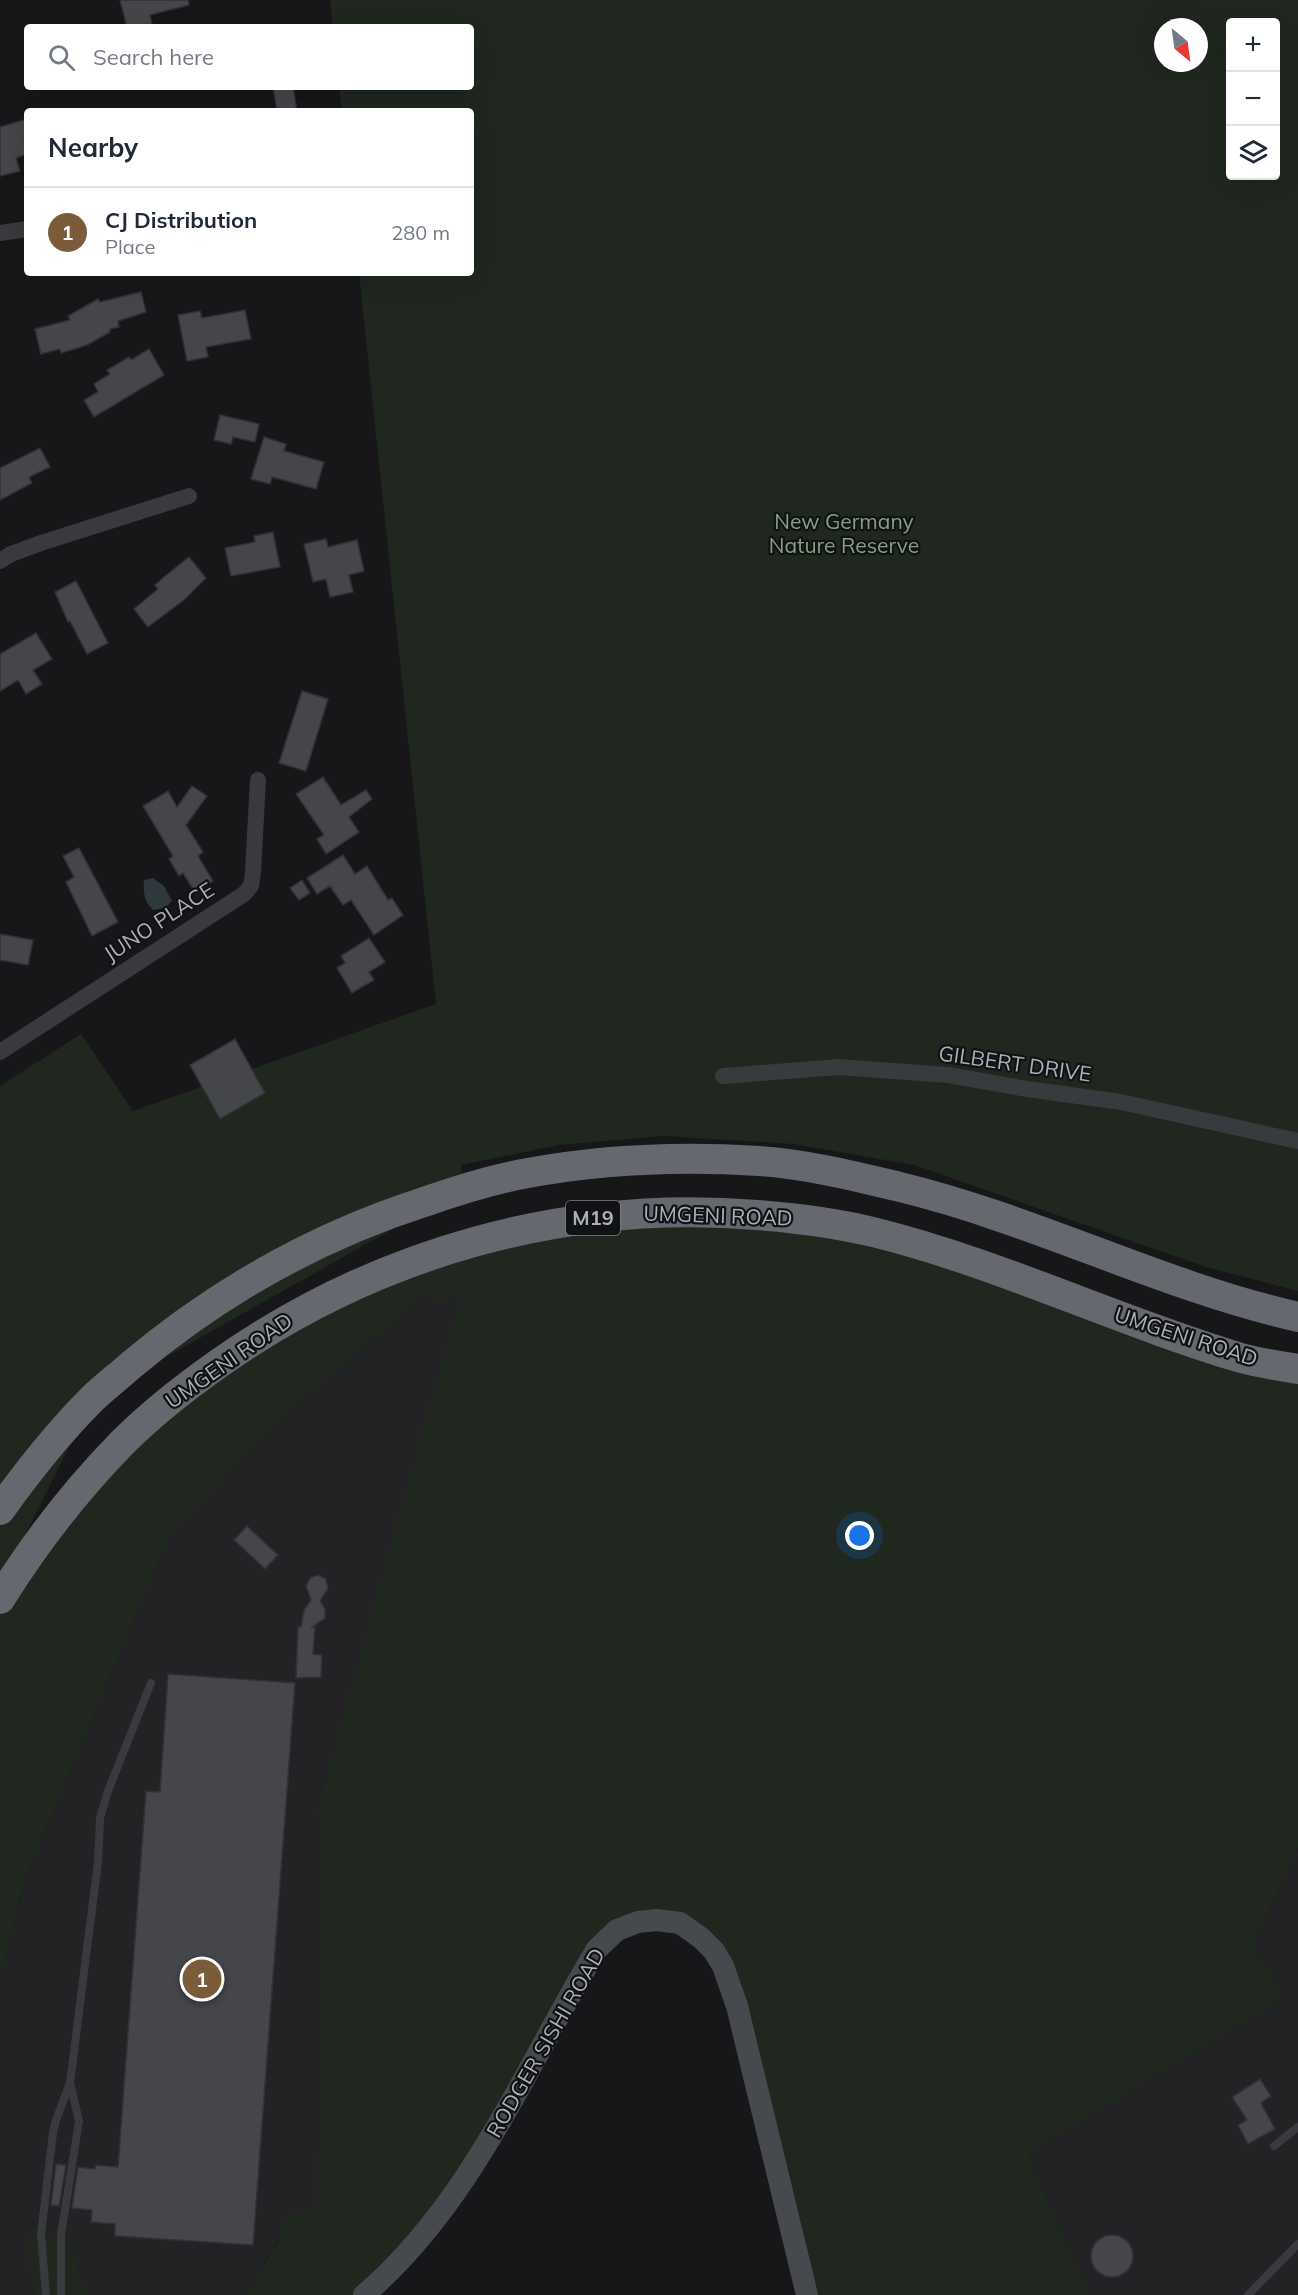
<!DOCTYPE html>
<meta charset="utf-8">
<style>
:root{--surface:#fff;--page:#f2f2f3;--text:#1f2937;--muted:#747a83;--line:#e0e1e3;--accent:#7a5c3a}
body{margin:0;font-family:Mulish,sans-serif;background:var(--page);color:var(--text)}
.controls{position:absolute;right:18px;top:18px;display:grid;overflow:hidden;border-radius:6px;box-shadow:0 6px 24px #0002}
.controls button{width:54px;height:54px;display:grid;place-items:center;padding:0;border:0;border-bottom:2px solid var(--line);background:var(--surface);color:var(--text);font:30px sans-serif}
.compass{position:absolute;left:1154px;top:18px;width:54px;height:54px;border-radius:50%;background:var(--surface);box-shadow:0 6px 24px #0002;rotate:151deg}
.you{position:absolute;left:860px;top:1536px;width:21px;height:21px;margin:-15px;border:4px solid #fff;border-radius:50%;background:#1a73e8;box-shadow:0 0 0 9px #1a73e833}
.badge{display:grid;place-items:center;width:39px;height:39px;border-radius:50%;background:var(--accent);color:#fff;font-size:20px;font-weight:700}
.pin{position:absolute;translate:-50% -50%;border:3px solid #fff;box-shadow:0 2px 6px #0006}
.list{margin:0;padding:0;list-style:none}
h2{display:flex;justify-content:space-between;align-items:center;height:78px;margin:0;padding:0 24px;font-size:26px}
h2 small{font-size:20px;font-weight:400;color:var(--muted)}
.list li{display:grid;grid-template-columns:39px 1fr auto;gap:18px;align-items:center;box-sizing:border-box;height:90px;padding:0 24px;border-top:2px solid var(--line)}
.list b{display:block;font-size:22px;white-space:nowrap}
.list p{margin:0;font-size:20px;white-space:nowrap;color:var(--muted)}
.list em{font-size:20px;font-style:normal;color:var(--muted)}
.icon{flex:none;width:33px;height:33px;fill:none;stroke:currentColor;stroke-width:2;stroke-linecap:round;stroke-linejoin:round}
.map{position:relative;flex:none;width:1298px;height:2295px;overflow:hidden}
.search{position:absolute;background:var(--surface);box-shadow:0 6px 24px #0002;left:24px;top:24px;width:450px;height:66px;display:flex;align-items:center;gap:15px;box-sizing:border-box;padding:0 21px;border-radius:6px;color:var(--muted);font-size:22px}
.panel{position:absolute;background:var(--surface);box-shadow:0 6px 24px #0002;left:24px;top:108px;width:450px;height:168px;border-radius:6px}
.map>svg:first-child{display:block}
.built{fill:#232326}
.green{fill:#1f271f;fill-rule:evenodd}
.water{fill:#2e383d}
.building{fill:#444649;stroke:#313235;stroke-width:1.5}
.lines{fill:none;stroke-linecap:round;stroke-linejoin:round}
.lane{stroke:#383a3e;stroke-width:8}
.street{stroke:#383a3e;stroke-width:16}
.secondary{stroke:#46494e;stroke-width:22}
.highway{stroke:#65686f;stroke-width:30}
.labels{text-anchor:middle;stroke-width:4.5;stroke-linejoin:round;paint-order:stroke}
.shield{fill:#121214;stroke:#7c8187;stroke-width:1.5}
.shield-label{font-size:20px;font-weight:bold;fill:#aab0b8}
.park-label{font-size:21px;fill:#84a282;stroke:#121214}
.street-label{font-size:21px;fill:#aab0b8;stroke:#121214}
</style>
<div class="map">
<svg width="1298" height="2295" viewBox="0 0 1298 2295">
<rect width="100%" height="100%" fill="#171719"/>
<!-- built -->
<g class="built">
<path d="M 420,1298 L 461,1300 L 318,1803 L 317,2211 L 281,2237 L 244,2295 L 90,2295 L 79,2271 L 70,2236 L 27,2233 L 34,2295 L 0,2295 L 0,1982 L 25,1879 L 168,1540 L 280,1421 Z"/>
<path d="M 1298,1848 L 1298,2295 L 1092,2295 L 1060,2229 L 1028,2154 L 1286,1997 L 1253,1946 Z"/>
</g>
<!-- green -->
<g class="green">
<path d="M 330,0 L 1298,0 L 1298,1291 L 1206,1267 L 914,1165 L 793,1144 L 664,1136 L 559,1145 L 461,1165 L 464,1189 L 93,1398 L 0,1586 L 0,1086 L 81,1034 L 133,1111 L 436,1004 L 359,273 L 471,273 L 471,111 L 342,111 L 339,87 L 471,87 L 471,27 L 333,27 ZM 1230,22 L 1276,22 L 1276,176 L 1230,176 ZM 1163,27 L 1199,27 L 1199,63 L 1163,63 Z"/>
<path d="M 805,1220 L 1298,1372 L 1298,1848 L 1253,1946 L 1286,1997 L 1028,2154 L 1060,2229 L 1092,2295 L 810,2295 L 722,1963 L 674,1919 L 612,1931 L 485,2146 L 358,2295 L 244,2295 L 281,2238 L 280,2217 L 317,2210 L 318,1803 L 460,1300 L 420,1298 L 280,1421 L 168,1540 L 25,1879 L 0,1982 L 0,1606 L 129,1440 L 309,1310 L 539,1230 Z"/>
<path d="M 26,2233 L 70,2236 L 79,2271 L 90,2295 L 34,2295 Z"/>
</g>
<!-- water -->
<path class="water" d="M 153,878 L 164,886 L 172,901 L 165,908 L 153,910 C 144,901 143,893 144,880 Z"/>
<!-- building -->
<g class="building">
<path d="M 120,0 L 188,0 L 189,5 L 150,15 L 152,24 L 127,27 Z"/>
<path d="M 273,87 L 293,87 L 297,111 L 277,111 Z"/>
<path d="M 27,119 L 27,154 L 16,158 L 20,171 L 0,176 L 0,127 Z"/>
<path d="M 141,292 L 146,312 L 118,321 L 119,327 L 110,329 L 110,332 L 87,345 L 61,353 L 60,349 L 41,354 L 35,329 L 70,320 L 68,316 L 98,299 L 100,302 Z"/>
<path d="M 245,310 L 251,339 L 206,347 L 208,357 L 187,361 L 178,315 L 200,311 L 202,318 Z"/>
<path d="M 149,349 L 164,375 L 94,417 L 84,400 L 98,392 L 94,384 L 110,374 L 107,370 L 129,357 L 131,360 Z"/>
<path d="M 220,415 L 259,424 L 255,442 L 233,437 L 231,444 L 214,440 Z"/>
<path d="M 264,437 L 286,444 L 284,451 L 324,462 L 316,489 L 272,477 L 270,484 L 251,479 Z"/>
<path d="M 40,448 L 50,467 L 29,477 L 32,483 L 0,500 L 0,468 Z"/>
<path d="M 273,532 L 280,567 L 231,576 L 225,548 L 255,542 L 254,536 Z"/>
<path d="M 326,539 L 328,547 L 357,540 L 364,571 L 349,575 L 353,592 L 330,597 L 326,579 L 313,582 L 304,544 Z"/>
<path d="M 189,557 L 206,578 L 185,599 L 148,627 L 134,609 L 158,589 L 155,585 L 164,577 Z"/>
<path d="M 76,581 L 108,643 L 87,654 L 70,621 L 68,622 L 55,592 Z"/>
<path d="M 36,633 L 52,659 L 33,670 L 42,684 L 26,694 L 18,680 L 0,691 L 0,654 Z"/>
<path d="M 302,691 L 328,699 L 306,771 L 279,763 Z"/>
<path d="M 323,777 L 341,805 L 366,790 L 372,799 L 349,817 L 359,832 L 326,854 L 317,839 L 324,835 L 296,794 Z"/>
<path d="M 192,786 L 207,796 L 186,825 L 203,852 L 198,856 L 213,881 L 195,892 L 183,873 L 179,876 L 169,859 L 173,856 L 143,806 L 168,791 L 177,807 Z"/>
<path d="M 79,848 L 118,922 L 92,936 L 66,882 L 74,877 L 63,856 Z"/>
<path d="M 343,855 L 355,874 L 367,866 L 388,900 L 392,898 L 403,915 L 374,935 L 351,900 L 343,905 L 330,886 L 317,894 L 307,878 Z"/>
<path d="M 302,880 L 310,893 L 299,900 L 290,888 Z"/>
<path d="M 0,934 L 33,940 L 28,965 L 0,960 Z"/>
<path d="M 369,938 L 385,962 L 369,972 L 374,980 L 352,993 L 337,968 L 345,963 L 341,956 Z"/>
<path d="M 235,1039 L 265,1093 L 220,1119 L 190,1065 Z"/>
<path d="M 247,1526 L 278,1555 L 265,1569 L 234,1540 Z"/>
<path d="M 318,1575 L 326,1579 L 328,1588 L 320,1601 L 325,1609 L 325,1618 L 312,1627 L 315,1627 L 313,1654 L 322,1655 L 321,1677 L 296,1678 L 298,1626 L 301,1627 L 304,1610 L 311,1600 L 306,1586 L 310,1578 Z"/>
<path d="M 168,1674 L 295,1683 L 253,2245 L 115,2236 L 115,2224 L 91,2222 L 92,2210 L 72,2208 L 78,2167 L 95,2169 L 95,2165 L 118,2167 L 146,1791 L 160,1792 Z"/>
<path d="M 1260,2079 L 1271,2096 L 1261,2103 L 1275,2129 L 1248,2144 L 1238,2125 L 1247,2120 L 1232,2097 Z"/>
<path d="M 56,2164 L 66,2165 L 59,2206 L 51,2205 Z"/>
<circle cx="1112" cy="2256" r="21"/>
</g>
<g class="lines">
<!-- lane -->
<g class="lane">
<path d="M 1274,2146 L 1298,2127"/>
<path d="M 46,2295 L 41,2234 L 53,2133 L 56,2120 L 70,2083 L 98,1862 L 100,1818 L 108,1791 L 151,1683"/>
<path d="M 61,2295 L 61,2235 L 79,2121 L 70,2083"/>
<path d="M 1248,2295 L 1298,2244"/>
</g>
<!-- street -->
<g class="street">
<path d="M 0,233 L 27,229"/>
<path d="M 0,561 L 11,554 L 41,543 L 189,496"/>
<path d="M 0,1052 L 244,894 L 251,886 L 253,872 L 258,780"/>
<path d="M 723,1076 L 838,1067 L 948,1075 L 1027,1089 L 1121,1102 L 1298,1141"/>
</g>
<!-- secondary -->
<path class="secondary" d="M 364,2295 C 472,2202 525,2068 597,1949 L 617,1930 L 638,1922 L 657,1920 L 680,1923 L 701,1938 L 714,1951 L 723,1966 L 737,2006 L 807,2295"/>
<!-- highway -->
<g class="highway">
<path d="M 0,1510 C 28,1471 58,1433 92,1399 C 104,1387 118,1377 130,1366 C 218,1292 315,1237 424,1202 C 458,1190 493,1179 528,1173 C 604,1159 682,1156 759,1161 C 806,1164 854,1176 900,1187 C 1036,1220 1162,1286 1298,1317"/>
<path d="M 0,1599 C 35,1543 76,1490 122,1443 C 151,1414 184,1388 218,1364 C 375,1253 565,1199 757,1215 C 796,1218 835,1223 873,1232 C 999,1263 1117,1321 1241,1358 C 1259,1363 1279,1366 1298,1369"/>
</g>
</g>
<g class="labels">
<!-- shield labels -->
<rect class="shield" x="566" y="1201" width="54" height="34" rx="4.5"/>
<g class="shield-label">
<text x="593" y="1225">M19</text>
</g>
<!-- park labels -->
<g class="park-label">
<text x="844" y="529">New Germany<tspan x="844" dy="24">Nature Reserve</tspan></text>
</g>
<!-- street labels -->
<g class="street-label">
<text transform="translate(159 922) rotate(-33)" y="7">JUNO PLACE</text>
<text transform="translate(1015 1064) rotate(8)" y="7">GILBERT DRIVE</text>
<text transform="translate(718 1216) rotate(2)" y="7">UMGENI ROAD</text>
<text transform="translate(1186 1337) rotate(18)" y="7">UMGENI ROAD</text>
<text transform="translate(229 1361) rotate(-35)" y="7">UMGENI ROAD</text>
<text transform="translate(546 2043) rotate(-60)" y="7">RODGER SISHI ROAD</text>
</g>
</g>
</svg>
<div class="controls">
<button>+</button>
<button>−</button>
<button><svg class="icon" aria-label="layers" viewBox="0 0 24 24"><path d="M12 4l9 5-9 5-9-5zM3 14l9 5 9-5"/></svg></button>
</div>
<svg class="compass" viewBox="-18 -18 36 36"><path d="M0-13l5 13h-10z" fill="#e53935"/><path d="M0 13l5-13h-10z" fill="#747a83"/></svg>
<div class="you"></div>
<div class="pin badge" style="left:202px;top:1979px">1</div>
<div class="search"><svg class="icon" aria-label="search" viewBox="0 0 24 24"><circle cx="10" cy="10" r="6"/><path d="M15 15l6 6"/></svg>Search here</div>
<section class="panel">
<h2>Nearby<small></small></h2>
<ul class="list">
<li><span class="badge">1</span><div><b>CJ Distribution</b><p>Place</p></div><em>280 m</em></li>
</ul>
</section>
</div>
